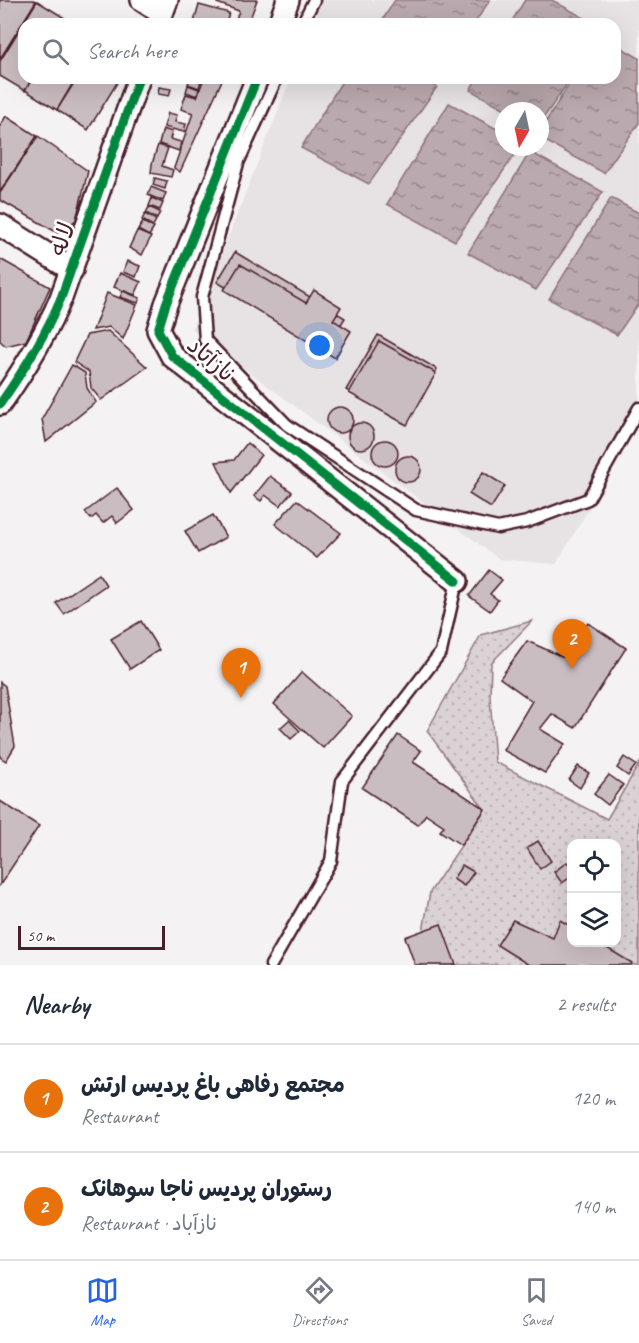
<!DOCTYPE html>
<meta charset="utf-8">
<style>
:root{--surface:#fff;--page:#f6f6f7;--text:#1f2937;--muted:#747a83;--line:#e0e1e3;--accent:#2563eb}
body{margin:0;font-family:Caveat,"Playpen Sans Arabic",sans-serif;background:var(--page);color:var(--text)}
.controls{position:absolute;right:18px;bottom:18px;display:grid;overflow:hidden;border-radius:12px;box-shadow:0 6px 24px #0002}
.controls button{width:54px;height:54px;display:grid;place-items:center;padding:0;border:0;border-bottom:2px solid var(--line);background:var(--surface);color:var(--text);font:30px sans-serif}
.compass{position:absolute;left:495px;top:102px;width:54px;height:54px;border-radius:50%;background:var(--surface);box-shadow:0 6px 24px #0002;rotate:189deg}
.scale{position:absolute;left:18px;bottom:15px;width:147px;box-sizing:border-box;padding-left:6px;border:3px solid #4a1f2b;border-top:0;font-size:16px;line-height:21px;white-space:nowrap;color:#4a1f2b;-webkit-text-stroke:4px #fff;paint-order:stroke}
.you{position:absolute;left:320px;top:346px;width:21px;height:21px;margin:-15px;border:4px solid #fff;border-radius:50%;background:#1a73e8;box-shadow:0 0 0 9px #1a73e833}
.badge{display:grid;place-items:center;width:39px;height:39px;border-radius:50%;background:var(--accent);color:#fff;font-size:20px;font-weight:700}
.pin{position:absolute;translate:-50% -50px;filter:drop-shadow(0 2px 3px #0008)}
.pin::after{content:'';position:absolute;top:32px;width:21px;height:18px;background:inherit;clip-path:polygon(0 0,100% 0,50% 100%)}
.list{margin:0;padding:0;list-style:none}
h2{display:flex;justify-content:space-between;align-items:center;height:78px;margin:0;padding:0 24px;font-size:26px}
h2 small{font-size:20px;font-weight:400;color:var(--muted)}
.list li{display:grid;grid-template-columns:39px 1fr auto;gap:18px;align-items:center;box-sizing:border-box;height:108px;padding:0 24px;border-top:2px solid var(--line)}
.list b{display:block;font-size:22px;white-space:nowrap}
.list p{margin:0;font-size:20px;white-space:nowrap;color:var(--muted)}
.list em{font-size:20px;font-style:normal;color:var(--muted)}
.icon{flex:none;width:33px;height:33px;fill:none;stroke:currentColor;stroke-width:2;stroke-linecap:round;stroke-linejoin:round}
.map{position:relative;flex:none;width:639px;height:965px;overflow:hidden}
.search{position:absolute;background:var(--surface);box-shadow:0 6px 24px #0002;left:18px;right:18px;top:18px;height:66px;display:flex;align-items:center;gap:15px;box-sizing:border-box;padding:0 21px;border-radius:18px;color:var(--muted);font-size:22px}
.sheet{height:294px;background:var(--surface)}
nav{display:flex;justify-content:space-around;align-items:center;box-sizing:border-box;height:84px;border-top:2px solid var(--line);background:var(--surface);font-size:16px;color:var(--muted)}
nav a{display:grid;justify-items:center;gap:3px}
nav .on{color:var(--accent)}
.map>svg:first-child{display:block}
.built{fill:#e7e2e3;fill-rule:evenodd}
.green{fill:url(#green-dots);stroke:#927880;stroke-width:1.5;fill-rule:evenodd}
.water{fill:url(#water-ripples);stroke:#8d727a;stroke-width:1.5}
.building{fill:#cabdc1;stroke:#4a1f2b;stroke-width:1.5}
.lines{fill:none;stroke-linecap:round;stroke-linejoin:round}
.service-casing{stroke:#4a1f2b;stroke-width:15}
.minor-casing{stroke:#4a1f2b;stroke-width:26}
.service{stroke:#fff;stroke-width:10}
.minor{stroke:#fff;stroke-width:21}
.cycleway-casing{stroke:#fff;stroke-width:13}
.cycleway{stroke:#00873e;stroke-width:9}
.labels{text-anchor:middle;stroke-width:5;stroke-linejoin:round;paint-order:stroke}
.street-label{font-size:24px;fill:#4a1f2b;stroke:#fff}
</style>
<div class="map">
<svg width="639" height="965" viewBox="0 0 639 965">
<defs>
<pattern id="green-dots" width="8" height="8" patternUnits="userSpaceOnUse" patternTransform="scale(1.5)"><rect width="8" height="8" fill="#dbd2d5"/><path d="M2 2h.1M6 6h.1" fill="none" stroke="#bdb4b7" stroke-width="1.8" stroke-linecap="round"/></pattern>
<pattern id="water-ripples" width="26" height="14" patternUnits="userSpaceOnUse" patternTransform="scale(1.5)"><rect width="26" height="14" fill="#baa9ae"/><path d="M2 4q2-2 4 0t4 0M15 11q2-2 4 0t4 0" fill="none" stroke="#99898e"/></pattern>
</defs>
<rect width="100%" height="100%" fill="#f4f2f2"/>
<filter id="ink" filterUnits="userSpaceOnUse"><feTurbulence type="fractalNoise" baseFrequency=".0167" numOctaves="2"/><feDisplacementMap in="SourceGraphic" scale="12" xChannelSelector="R" yChannelSelector="G"/><feConvolveMatrix kernelMatrix="1 2 1 2 8 2 1 2 1" color-interpolation-filters="sRGB"/></filter>
<g filter="url(#ink)">
<!-- built -->
<path class="built" d="M 322,0 L 639,0 L 639,425 L 556,564 L 499,559 L 192,329 L 291,78 L 615,78 L 615,24 L 313,24 ZM 504,111 L 540,111 L 540,147 L 504,147 Z"/>
<!-- green -->
<path class="green" d="M 532,621 L 491,663 L 490,696 L 495,762 L 607,819 L 639,764 L 639,965 L 417,965 L 430,892 L 485,810 L 427,731 L 481,635 ZM 572,844 L 616,844 L 616,942 L 572,942 Z"/>
<!-- water -->
<g class="water">
<path d="M 395,0 L 490,0 L 474,24 L 380,24 Z"/>
<path d="M 525,0 L 552,0 L 595,24 L 510,24 Z"/>
<path d="M 615,44 L 639,58 L 639,123 L 604,173 L 540,138 L 540,131 L 573,78 L 615,78 Z"/>
<path d="M 344,78 L 420,78 L 437,87 L 369,184 L 301,148 Z"/>
<path d="M 477,78 L 571,78 L 540,123 L 540,111 L 509,111 L 470,90 Z"/>
<path d="M 449,103 L 504,133 L 504,147 L 520,147 L 455,241 L 387,204 Z"/>
<path d="M 530,152 L 603,192 L 536,290 L 468,253 Z"/>
<path d="M 611,198 L 639,213 L 639,303 L 617,335 L 549,299 Z"/>
</g>
<!-- building -->
<g class="building">
<path d="M 0,0 L 33,0 L 36,1 L 0,59 Z"/>
<path d="M 218,0 L 257,0 L 248,24 L 234,24 L 239,11 L 217,3 Z"/>
<path d="M 37,1 L 68,20 L 66,24 L 24,24 L 24,78 L 32,78 L 25,91 L 0,76 L 0,61 Z"/>
<path d="M 199,5 L 229,13 L 226,24 L 200,24 L 194,22 Z"/>
<path d="M 33,78 L 76,78 L 57,110 L 25,90 Z"/>
<path d="M 77,78 L 120,78 L 88,130 L 57,110 Z"/>
<path d="M 190,78 L 201,81 L 199,88 L 188,84 Z"/>
<path d="M 204,78 L 223,78 L 180,172 L 174,168 L 193,113 L 181,109 L 186,94 L 197,97 Z"/>
<path d="M 188,85 L 199,89 L 197,96 L 186,92 Z"/>
<path d="M 159,87 L 171,89 L 169,96 L 158,94 Z"/>
<path d="M 168,113 L 177,115 L 175,122 L 186,124 L 184,132 L 164,127 Z"/>
<path d="M 6,116 L 37,136 L 0,192 L 0,126 Z"/>
<path d="M 163,129 L 172,132 L 170,139 L 181,142 L 179,151 L 159,144 Z"/>
<path d="M 38,136 L 88,171 L 76,220 L 58,233 L 0,200 L 0,193 Z"/>
<path d="M 158,145 L 168,148 L 162,166 L 173,170 L 171,177 L 151,173 L 152,164 Z"/>
<path d="M 155,178 L 167,181 L 165,189 L 153,185 Z"/>
<path d="M 151,187 L 166,193 L 163,201 L 148,195 Z"/>
<path d="M 152,198 L 163,203 L 160,210 L 149,206 Z"/>
<path d="M 149,207 L 160,212 L 157,219 L 146,213 Z"/>
<path d="M 145,214 L 156,220 L 153,226 L 142,220 Z"/>
<path d="M 143,222 L 154,228 L 149,236 L 138,230 Z"/>
<path d="M 137,231 L 151,237 L 142,255 L 129,248 Z"/>
<path d="M 235,252 L 345,318 L 326,348 L 217,282 Z"/>
<path d="M 0,259 L 50,287 L 26,341 L 6,346 L 0,341 Z"/>
<path d="M 127,261 L 140,266 L 136,277 L 123,272 Z"/>
<path d="M 240,264 L 306,303 L 314,290 L 341,307 L 333,320 L 351,331 L 335,358 L 224,290 Z"/>
<path d="M 120,273 L 141,282 L 135,295 L 114,287 Z"/>
<path d="M 123,291 L 140,298 L 138,303 L 120,297 Z"/>
<path d="M 107,293 L 137,305 L 123,339 L 109,327 L 93,330 Z"/>
<path d="M 108,331 L 147,367 L 101,400 L 91,388 L 89,372 L 74,362 L 87,335 Z"/>
<path d="M 378,335 L 437,369 L 405,424 L 346,390 Z"/>
<path d="M 379,341 L 436,373 L 407,425 L 349,393 Z"/>
<path d="M 72,365 L 85,373 L 87,388 L 96,402 L 46,442 L 42,419 Z"/>
<circle cx="340" cy="420" r="13"/>
<circle cx="361" cy="436" r="13"/>
<circle cx="385" cy="453" r="13"/>
<path d="M 247,443 L 261,455 L 231,493 L 216,462 L 234,460 Z"/>
<circle cx="408" cy="469" r="13"/>
<path d="M 483,472 L 505,486 L 491,508 L 469,494 Z"/>
<path d="M 270,476 L 292,492 L 280,506 L 265,495 L 261,501 L 254,496 Z"/>
<path d="M 117,488 L 134,510 L 117,523 L 112,516 L 103,523 L 96,515 L 91,519 L 85,512 Z"/>
<path d="M 297,500 L 341,533 L 317,558 L 275,524 Z"/>
<path d="M 213,515 L 226,537 L 198,553 L 185,531 Z"/>
<path d="M 489,570 L 502,580 L 490,594 L 498,600 L 490,611 L 469,596 Z"/>
<path d="M 99,574 L 106,585 L 64,614 L 56,603 Z"/>
<path d="M 141,621 L 159,650 L 130,669 L 111,639 Z"/>
<path d="M 588,623 L 626,648 L 575,728 L 552,714 L 540,729 L 565,744 L 545,773 L 503,750 L 532,701 L 500,678 L 527,641 L 563,657 Z"/>
<path d="M 302,672 L 352,716 L 323,748 L 274,704 Z"/>
<path d="M 0,682 L 5,686 L 15,746 L 6,761 L 0,757 Z"/>
<path d="M 289,720 L 300,731 L 291,739 L 280,728 Z"/>
<path d="M 398,735 L 421,751 L 413,762 L 485,809 L 461,845 L 440,831 L 444,826 L 426,814 L 418,825 L 362,788 Z"/>
<path d="M 624,757 L 636,765 L 628,776 L 617,768 Z"/>
<path d="M 578,766 L 589,773 L 580,788 L 569,780 Z"/>
<path d="M 609,775 L 623,785 L 608,805 L 594,794 Z"/>
<path d="M 0,801 L 39,826 L 0,885 Z"/>
<path d="M 538,841 L 551,861 L 540,869 L 527,848 Z"/>
<path d="M 567,862 L 572,867 L 572,876 L 562,883 L 554,872 Z"/>
<path d="M 462,865 L 474,872 L 464,886 L 453,879 Z"/>
<path d="M 513,920 L 553,938 L 560,920 L 572,927 L 572,942 L 597,942 L 632,963 L 631,965 L 529,965 L 497,945 Z"/>
<path d="M 441,924 L 456,965 L 415,965 L 405,937 Z"/>
</g>
<g class="lines">
<defs>
<g id="service">
<path d="M 302,24 L 314,0"/>
<path d="M 277,78 L 238,163 L 202,297 L 205,340 L 287,425 L 416,510 L 498,528 L 527,522 L 588,499 L 639,408"/>
<path d="M 271,965 L 331,861 L 342,781 L 441,652 L 457,581"/>
</g>
<g id="minor">
<path d="M 142,0 L 162,13"/>
<path d="M 158,24 L 167,0"/>
<path d="M 279,24 L 288,0"/>
<path d="M 257,78 L 166,304 L 158,330 L 172,356 L 457,581"/>
<path d="M 0,225 L 72,270"/>
<path d="M 0,404 C 24,370 45,336 61,298 L 139,78"/>
</g>
</defs>
<!-- service casing -->
<use href="#service" class="service-casing"/>
<!-- minor casing -->
<use href="#minor" class="minor-casing"/>
<!-- service -->
<use href="#service" class="service"/>
<!-- minor -->
<use href="#minor" class="minor"/>
<defs>
<g id="cycleway">
<path d="M 257,78 L 166,304 L 158,330 L 172,356 L 457,581"/>
<path d="M 0,404 C 24,370 45,336 61,298 L 139,78"/>
</g>
</defs>
<!-- cycleway casing -->
<use href="#cycleway" class="cycleway-casing"/>
<!-- cycleway -->
<use href="#cycleway" class="cycleway"/>
</g>
</g>
<g class="labels">
<!-- street labels -->
<g class="street-label">
<text transform="translate(62 239) rotate(-70)" y="8">لاله</text>
<text transform="translate(211 359) rotate(41)" y="8">نازآباد</text>
</g>
</g>
</svg>
<div class="controls">
<button><svg class="icon" aria-label="locate" viewBox="0 0 24 24"><circle cx="12" cy="12" r="6"/><path d="M12 2v4M12 18v4M2 12h4M18 12h4"/></svg></button>
<button><svg class="icon" aria-label="layers" viewBox="0 0 24 24"><path d="M12 4l9 5-9 5-9-5zM3 14l9 5 9-5"/></svg></button>
</div>
<svg class="compass" viewBox="-18 -18 36 36"><path d="M0-13l5 13h-10z" fill="#e53935"/><path d="M0 13l5-13h-10z" fill="#747a83"/></svg>
<div class="scale">50 m</div>
<div class="you"></div>
<div class="pin badge" style="left:241px;top:698px;background:#e8710a">1</div>
<div class="pin badge" style="left:572px;top:669px;background:#e8710a">2</div>
<div class="search"><svg class="icon" aria-label="search" viewBox="0 0 24 24"><circle cx="10" cy="10" r="6"/><path d="M15 15l6 6"/></svg>Search here</div>
</div>
<section class="sheet">
<h2>Nearby<small>2 results</small></h2>
<ul class="list">
<li><span class="badge" style="background:#e8710a">1</span><div><b>مجتمع رفاهی باغ پردیس ارتش</b><p>Restaurant</p></div><em>120 m</em></li>
<li><span class="badge" style="background:#e8710a">2</span><div><b>رستوران پردیس ناجا سوهانک</b><p>Restaurant · نازآباد</p></div><em>140 m</em></li>
</ul>
</section>
<nav>
<a class="on"><svg class="icon" aria-label="map" viewBox="0 0 24 24"><path d="M3 6l6-2 6 2 6-2v14l-6 2-6-2-6 2zM9 4v14M15 6v14"/></svg>Map</a>
<a><svg class="icon" aria-label="directions" viewBox="0 0 24 24"><path d="M12 3l9 9-9 9-9-9zM9 14v-3h6M13 9l2 2-2 2"/></svg>Directions</a>
<a><svg class="icon" aria-label="saved" viewBox="0 0 24 24"><path d="M7 4h10v16l-5-4-5 4z"/></svg>Saved</a>
</nav>
